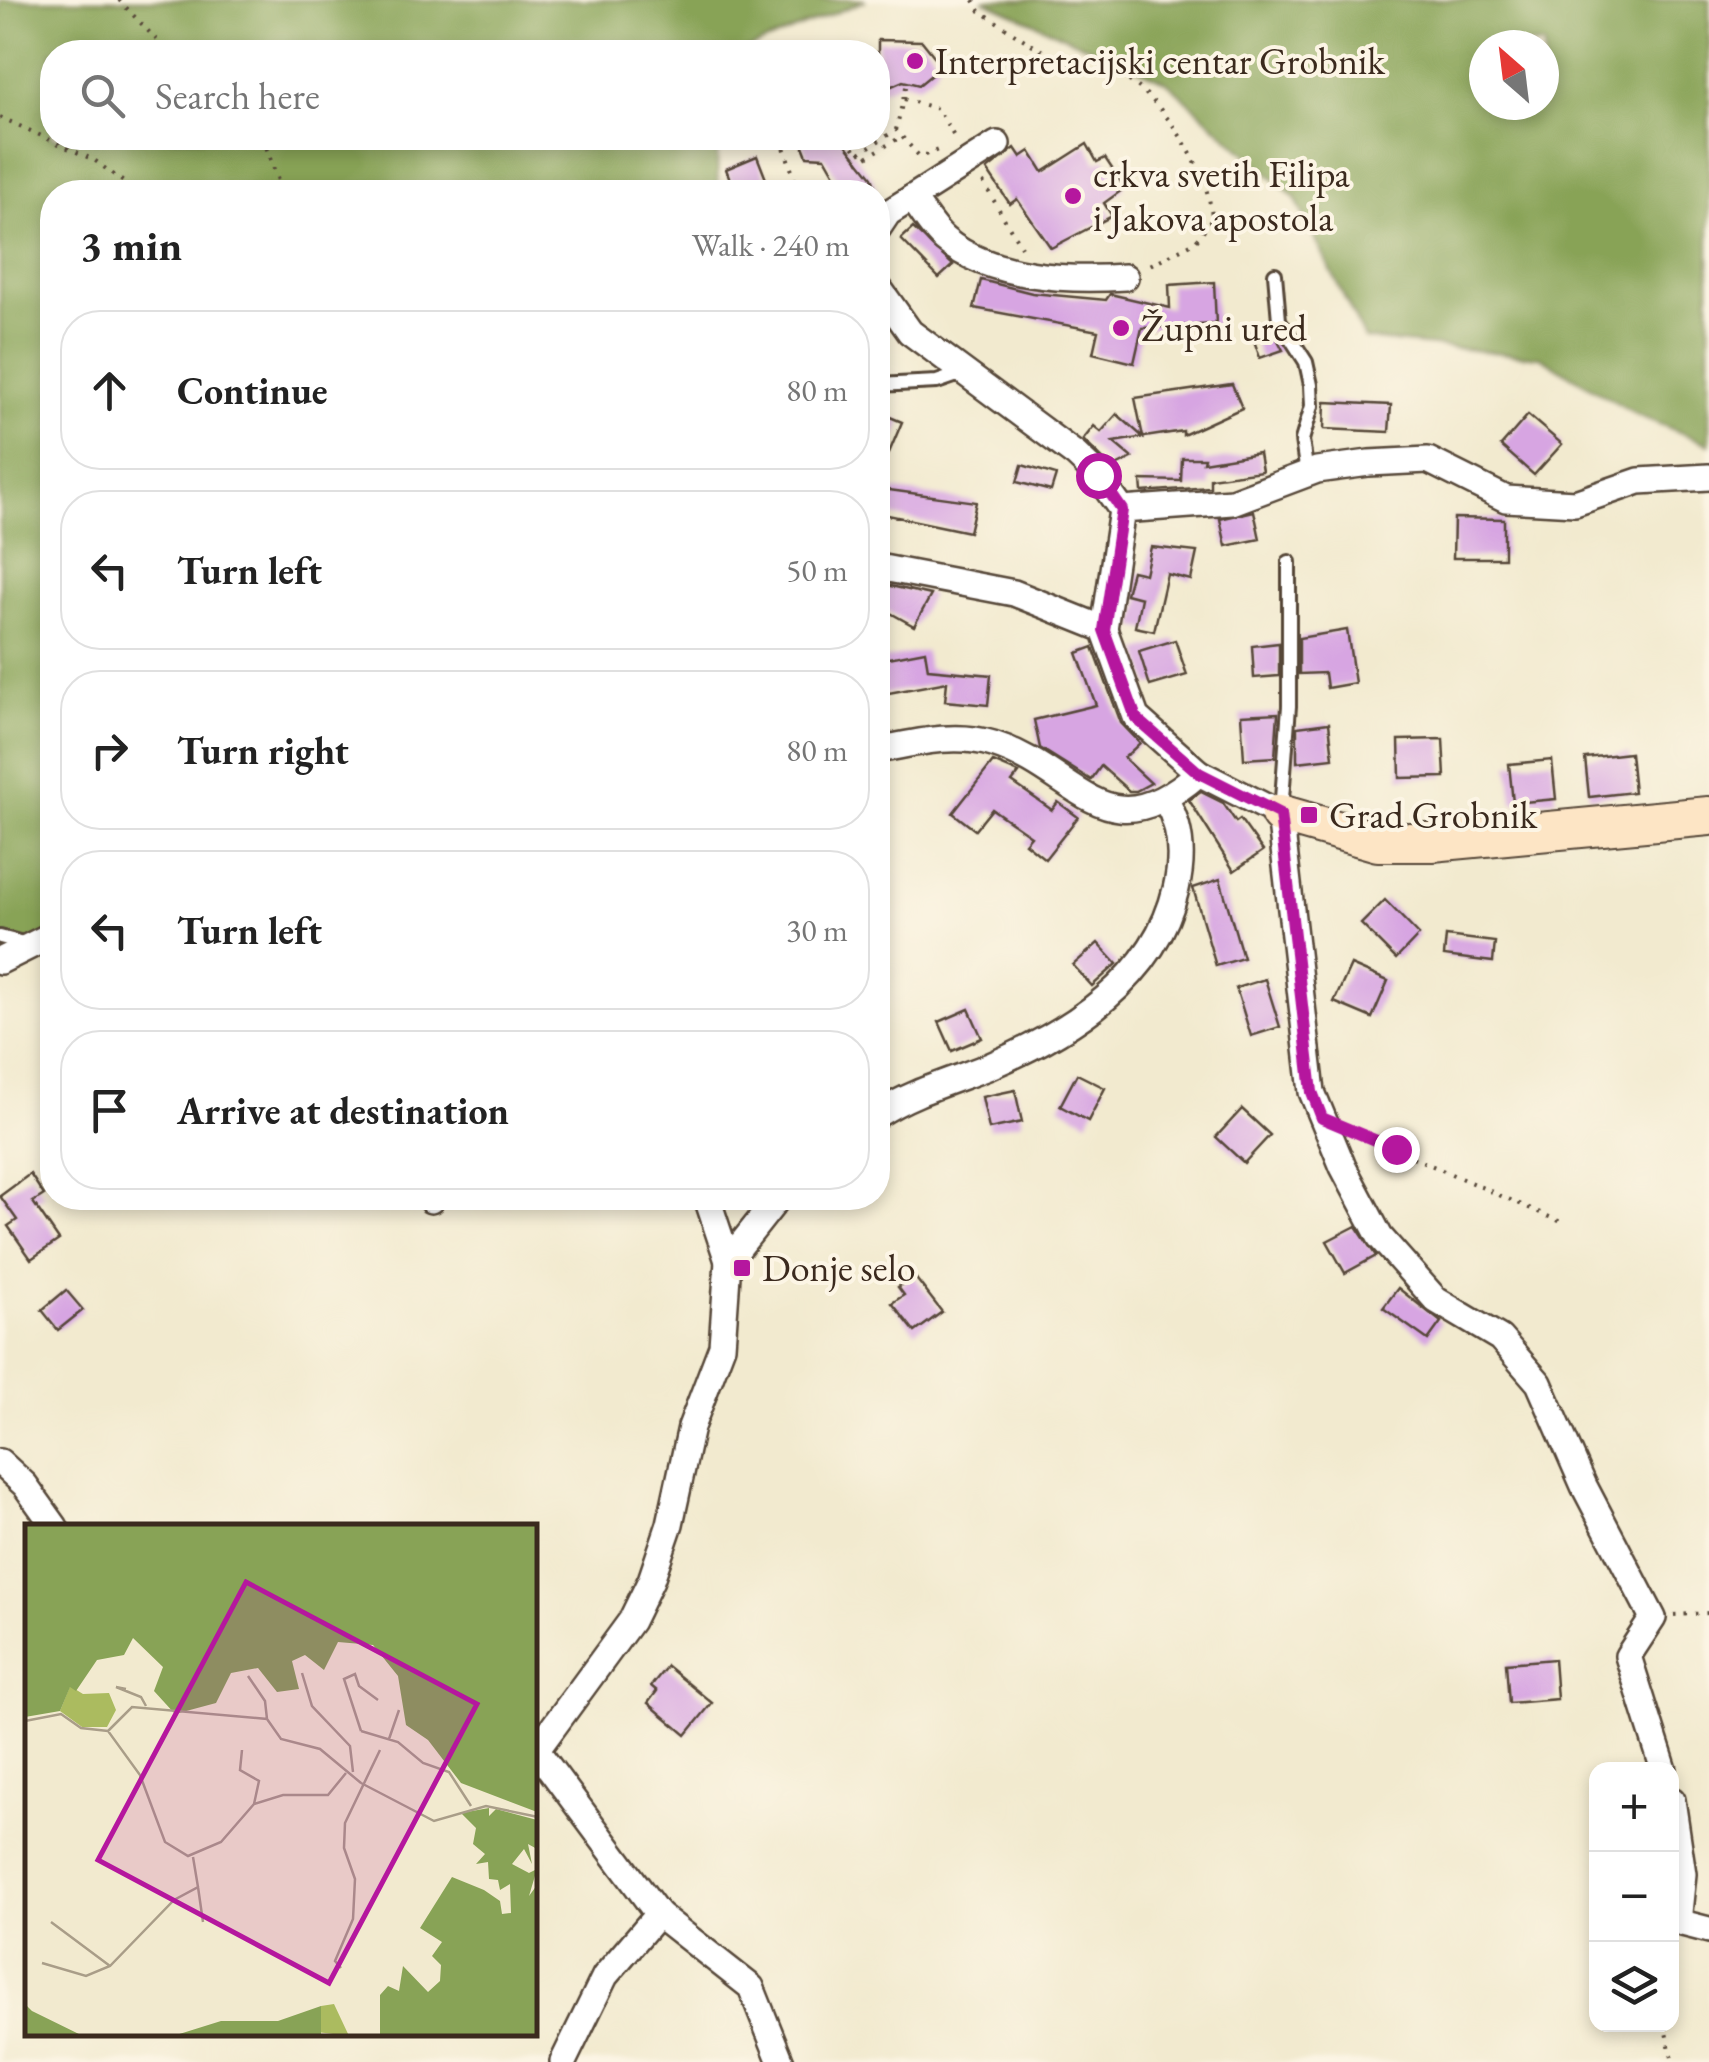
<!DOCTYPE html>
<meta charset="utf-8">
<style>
:root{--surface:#fff;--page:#f2f2f2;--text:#222;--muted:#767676;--line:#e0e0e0}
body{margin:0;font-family:"EB Garamond",serif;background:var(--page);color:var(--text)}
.controls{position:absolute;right:30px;bottom:30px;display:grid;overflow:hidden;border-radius:20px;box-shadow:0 5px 15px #0003}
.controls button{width:90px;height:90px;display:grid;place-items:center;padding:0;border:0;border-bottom:2px solid var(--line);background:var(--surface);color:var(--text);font:50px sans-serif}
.compass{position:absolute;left:1469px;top:30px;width:90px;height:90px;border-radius:50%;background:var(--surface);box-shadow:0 5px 15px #0003;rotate:332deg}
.stop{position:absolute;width:30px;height:30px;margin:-22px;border:8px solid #b5179e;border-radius:50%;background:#fff}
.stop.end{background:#b5179e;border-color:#fff;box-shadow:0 2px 10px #0008}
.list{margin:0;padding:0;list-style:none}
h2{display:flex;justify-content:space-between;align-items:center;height:130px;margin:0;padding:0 40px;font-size:42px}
h2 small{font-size:32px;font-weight:400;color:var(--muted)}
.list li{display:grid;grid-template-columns:65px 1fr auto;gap:30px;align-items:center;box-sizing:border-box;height:160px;margin:0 20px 20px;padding:0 20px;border:2px solid var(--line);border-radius:40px}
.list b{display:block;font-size:38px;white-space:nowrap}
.list em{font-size:32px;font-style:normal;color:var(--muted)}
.icon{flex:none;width:55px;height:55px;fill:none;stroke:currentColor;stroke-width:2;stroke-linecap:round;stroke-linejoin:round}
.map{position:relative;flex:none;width:1709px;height:2062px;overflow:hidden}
.search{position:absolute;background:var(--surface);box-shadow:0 5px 15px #0003;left:40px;top:40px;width:850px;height:110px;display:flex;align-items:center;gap:25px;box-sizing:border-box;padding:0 35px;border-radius:40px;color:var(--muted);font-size:38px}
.panel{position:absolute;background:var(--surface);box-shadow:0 5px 15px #0003;left:40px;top:180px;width:850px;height:1030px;border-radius:40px}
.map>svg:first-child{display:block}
.forest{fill:#88a356;stroke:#62663a;stroke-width:2.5;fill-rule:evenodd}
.building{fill:#d7a5e2}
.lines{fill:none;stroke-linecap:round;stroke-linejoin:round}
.lane-casing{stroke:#564739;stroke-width:18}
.street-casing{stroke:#564739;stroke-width:30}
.secondary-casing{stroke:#564739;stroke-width:42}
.path{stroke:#564739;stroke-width:4;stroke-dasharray:2.5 8;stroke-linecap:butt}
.lane{stroke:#fff;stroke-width:12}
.street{stroke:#fff;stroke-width:25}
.secondary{stroke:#fde5c5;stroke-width:38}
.route{stroke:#b5179e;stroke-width:12}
.poi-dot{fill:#b5179e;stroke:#fcf5e5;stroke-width:4}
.labels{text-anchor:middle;stroke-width:8;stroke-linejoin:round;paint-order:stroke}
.poi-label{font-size:38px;fill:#3b2a1e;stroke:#fcf5e5;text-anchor:start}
.inset-road{fill:none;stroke:#a99d88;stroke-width:2.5}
.view{fill:#b5179e;fill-opacity:0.15;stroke:#b5179e;stroke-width:5}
.inset-edge{fill:none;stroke:#3b2a1e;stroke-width:5}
</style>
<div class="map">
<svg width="1709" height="2062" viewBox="0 0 1709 2062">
<rect width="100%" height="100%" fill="#fcf5e5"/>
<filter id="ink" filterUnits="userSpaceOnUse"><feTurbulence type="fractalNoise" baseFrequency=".01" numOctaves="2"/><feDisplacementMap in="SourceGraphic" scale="20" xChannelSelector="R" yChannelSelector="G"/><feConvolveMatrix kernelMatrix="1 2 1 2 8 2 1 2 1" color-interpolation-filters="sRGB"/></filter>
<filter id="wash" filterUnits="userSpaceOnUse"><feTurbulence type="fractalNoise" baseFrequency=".0048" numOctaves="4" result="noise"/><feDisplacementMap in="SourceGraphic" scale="40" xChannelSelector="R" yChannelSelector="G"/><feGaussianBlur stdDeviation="2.25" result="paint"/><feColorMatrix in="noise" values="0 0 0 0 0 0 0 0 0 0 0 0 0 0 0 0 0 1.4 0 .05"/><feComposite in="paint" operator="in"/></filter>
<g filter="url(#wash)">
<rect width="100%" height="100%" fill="#f2eacf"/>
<!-- forest -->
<g class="forest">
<path d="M 0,0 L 866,0 L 742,52 L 52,52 L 52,138 L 717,138 L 718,192 L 52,192 L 52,930 L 0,979 Z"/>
<path d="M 983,0 L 1709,0 L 1709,444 L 1639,416 L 1540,357 L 1365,339 L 1295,198 L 1167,82 ZM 1484,45 L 1544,45 L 1544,105 L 1484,105 Z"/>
</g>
<g id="blocks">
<!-- building -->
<g class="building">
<path d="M 878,40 L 922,41 L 938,61 L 936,71 L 919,85 L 903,81 L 878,92 Z"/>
<path d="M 800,138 L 841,138 L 872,177 L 877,192 L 832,192 L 837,178 L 825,157 L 807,156 Z"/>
<path d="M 1087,144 L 1097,162 L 1105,158 L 1125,188 L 1104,203 L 1112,216 L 1051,248 L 1017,199 L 1010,204 L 987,170 L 1015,148 L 1021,157 L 1030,151 L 1043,172 Z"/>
<path d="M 757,156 L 766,179 L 735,192 L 726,169 Z"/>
<path d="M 913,228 L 953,265 L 939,278 L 901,239 Z"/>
<path d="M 981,280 L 1032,293 L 1106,300 L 1110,294 L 1170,308 L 1169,285 L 1214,282 L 1216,324 L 1142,328 L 1134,363 L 1093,353 L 1098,331 L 974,308 Z"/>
<path d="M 1270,325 L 1283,350 L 1260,358 L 1251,332 Z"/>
<path d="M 1232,384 L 1242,408 L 1183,435 L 1183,431 L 1113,442 L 1132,458 L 1112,468 L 1083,440 L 1094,426 L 1101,432 L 1117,414 L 1143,437 L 1135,398 Z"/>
<path d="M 1325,402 L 1391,405 L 1389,432 L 1324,429 Z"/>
<path d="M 878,412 L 902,422 L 878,479 Z"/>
<path d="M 1528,415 L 1562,444 L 1534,475 L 1501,446 Z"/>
<path d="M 1259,453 L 1262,471 L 1210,478 L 1210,487 L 1142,492 L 1141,480 L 1181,481 L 1182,458 L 1204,458 L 1203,462 Z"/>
<path d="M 1022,465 L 1056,475 L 1051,491 L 1017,482 Z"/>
<path d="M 882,489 L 976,502 L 969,532 L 878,513 Z"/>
<path d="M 1254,511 L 1260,539 L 1226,546 L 1220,519 Z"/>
<path d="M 1454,518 L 1504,519 L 1504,558 L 1453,558 Z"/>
<path d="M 1151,547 L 1197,552 L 1191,580 L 1167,574 L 1154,631 L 1135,627 L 1141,598 L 1126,594 L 1132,571 L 1145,574 Z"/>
<path d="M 886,585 L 931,595 L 914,626 L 878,606 Z"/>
<path d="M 1347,630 L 1355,683 L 1327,688 L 1325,673 L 1299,674 L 1299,638 Z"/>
<path d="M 1175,640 L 1187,675 L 1150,686 L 1139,651 Z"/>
<path d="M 1279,643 L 1279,676 L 1254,678 L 1252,646 Z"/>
<path d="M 1093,647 L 1121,723 L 1140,743 L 1124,758 L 1151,783 L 1136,791 L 1129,791 L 1101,766 L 1091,780 L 1040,748 L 1034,720 L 1096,705 L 1077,653 Z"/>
<path d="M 925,651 L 928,669 L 991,675 L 988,705 L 945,701 L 947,682 L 878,695 L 878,660 Z"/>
<path d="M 1278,713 L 1275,757 L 1244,759 L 1241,715 Z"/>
<path d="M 1329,723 L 1333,758 L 1297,762 L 1297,727 Z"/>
<path d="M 1443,739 L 1445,777 L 1400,778 L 1399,740 Z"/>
<path d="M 1630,753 L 1634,792 L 1589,797 L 1585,758 Z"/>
<path d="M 1552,760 L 1556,799 L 1513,803 L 1509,764 Z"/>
<path d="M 993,762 L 1019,773 L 1012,782 L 1052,810 L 1058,802 L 1078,817 L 1045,859 L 1025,843 L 1031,836 L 992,809 L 975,830 L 953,813 Z"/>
<path d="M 1201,792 L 1223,803 L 1236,822 L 1240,819 L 1263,851 L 1234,871 L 1189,800 Z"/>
<path d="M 1220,879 L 1243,958 L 1216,966 L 1193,888 Z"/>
<path d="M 1385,900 L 1419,935 L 1396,959 L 1361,924 Z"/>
<path d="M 1446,936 L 1495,942 L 1493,962 L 1444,956 Z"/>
<path d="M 1098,943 L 1117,964 L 1092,986 L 1073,965 Z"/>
<path d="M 1351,965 L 1388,981 L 1372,1018 L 1334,1002 Z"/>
<path d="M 1265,979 L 1280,1027 L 1251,1036 L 1236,988 Z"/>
<path d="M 969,1009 L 982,1038 L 952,1051 L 939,1022 Z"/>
<path d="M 1077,1074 L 1105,1088 L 1088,1121 L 1060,1106 Z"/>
<path d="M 1015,1090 L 1022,1122 L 989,1129 L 982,1097 Z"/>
<path d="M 1242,1109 L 1270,1135 L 1244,1163 L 1216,1137 Z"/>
<path d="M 30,1174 L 44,1195 L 33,1202 L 59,1240 L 31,1259 L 8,1226 L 17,1220 L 0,1196 Z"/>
<path d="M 1356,1226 L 1376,1256 L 1345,1273 L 1327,1241 Z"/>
<path d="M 914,1276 L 942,1312 L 915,1332 L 892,1303 L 904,1295 L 898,1287 Z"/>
<path d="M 1398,1288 L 1441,1322 L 1428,1340 L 1383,1308 Z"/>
<path d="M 66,1290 L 83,1310 L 58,1330 L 42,1310 Z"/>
<path d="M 1554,1659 L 1557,1699 L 1509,1703 L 1506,1663 Z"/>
<path d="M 667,1666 L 712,1703 L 686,1735 L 648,1703 L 657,1691 L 651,1686 Z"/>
</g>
</g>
</g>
<g filter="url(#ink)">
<use href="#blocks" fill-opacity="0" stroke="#564739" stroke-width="2.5"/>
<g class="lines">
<defs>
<g id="lane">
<path d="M 1275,274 L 1279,320 L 1306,362 L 1311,385 L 1312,406 L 1302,440 L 1307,474"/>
<path d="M 878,385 L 937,382 L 963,373"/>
<path d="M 1281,812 L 1289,706 L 1289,562"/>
<path d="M 0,937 L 27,944"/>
</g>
<g id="street">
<path d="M 912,198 L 997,144"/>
<path d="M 878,228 L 888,213 L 912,198 C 922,211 932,229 945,240 C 991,278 1070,281 1125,277"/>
<path d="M 878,287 L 910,332 L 1076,455 L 1097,475 L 1122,510 L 1104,629"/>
<path d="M 1122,510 L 1232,502 L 1317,470 L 1369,463 L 1428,460 L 1506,499 L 1575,503 L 1639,481 L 1709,477"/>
<path d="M 878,567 L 1014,593 L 1104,629 L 1136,717 L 1199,773"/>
<path d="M 878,750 C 914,743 956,732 993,744 C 1080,771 1104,856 1199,773 L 1280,814 L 1312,1092 L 1343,1167 L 1380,1237 L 1436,1300 L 1500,1338 L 1539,1383 L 1584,1486 L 1653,1618 L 1628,1656 L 1664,1770"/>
<path d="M 0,961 L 52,935"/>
<path d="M 878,1114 C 912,1092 952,1081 990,1066 C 1070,1032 1155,979 1176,889 C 1183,859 1182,828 1166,801"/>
<path d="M 431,1198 L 431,1200"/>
<path d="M 707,1198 L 728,1261"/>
<path d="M 0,1462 L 25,1485 L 55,1527"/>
<path d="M 537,1751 L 658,1914 L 605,1976 L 563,2062"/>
<path d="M 535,1752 L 631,1621 L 651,1580 L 670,1524 L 691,1427 L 722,1346 L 728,1261 L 778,1198"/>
<path d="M 1672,1800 L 1683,1874 L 1678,1922 L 1709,1930"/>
<path d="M 658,1914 L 751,1987 L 781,2062"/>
</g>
<path id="secondary" d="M 1280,814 L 1378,842 L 1432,842 L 1709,816"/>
</defs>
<!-- lane casing -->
<use href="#lane" class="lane-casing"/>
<!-- street casing -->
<use href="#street" class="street-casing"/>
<!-- secondary casing -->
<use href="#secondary" class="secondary-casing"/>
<!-- path -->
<g class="path">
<path d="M 119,0 L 168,52"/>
<path d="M 974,0 L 980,11 C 1009,29 1040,53 1073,65 C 1094,73 1120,72 1138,87 C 1172,115 1210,175 1212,219 L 1195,242 L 1144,268"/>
<path d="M 904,99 L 938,109 L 956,140"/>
<path d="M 0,117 L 94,160 L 137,192"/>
<path d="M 896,130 L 907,83"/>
<path d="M 263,138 L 282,192"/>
<path d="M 781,138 L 799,192"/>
<path d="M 848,138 L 858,154 L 896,130 L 920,157 L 943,148"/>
<path d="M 858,162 L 901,137"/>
<path d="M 983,182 L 1021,247"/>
<path d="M 1355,1132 L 1561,1222"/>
<path d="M 1674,1615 L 1709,1613"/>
<path d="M 1664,2024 L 1673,2062"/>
</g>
<!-- lane -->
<use href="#lane" class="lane"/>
<!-- street -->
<use href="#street" class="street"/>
<!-- secondary -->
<use href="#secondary" class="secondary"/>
</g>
</g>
<g class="lines" filter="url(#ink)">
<!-- route -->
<path class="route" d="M 1098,475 L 1122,510 L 1104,630 L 1136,718 L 1199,773 L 1280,814 L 1312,1092 L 1322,1118 L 1396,1149"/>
</g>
<!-- markers -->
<g class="poi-dot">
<circle cx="915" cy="61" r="10"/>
<circle cx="1073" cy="196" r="10"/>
<circle cx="1121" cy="328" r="10"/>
<rect x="1299" y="805" width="20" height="20" rx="5"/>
<rect x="732" y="1258" width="20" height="20" rx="5"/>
</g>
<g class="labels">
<!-- poi labels -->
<g class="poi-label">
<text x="935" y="74">Interpretacijski centar Grobnik</text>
<text x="1093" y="187">crkva svetih Filipa<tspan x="1093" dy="44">i Jakova apostola</tspan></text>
<text x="1141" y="341">Župni ured</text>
<text x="1329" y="828">Grad Grobnik</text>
<text x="762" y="1281">Donje selo</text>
</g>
</g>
<!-- overview -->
<g transform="translate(25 1524)">
<rect width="512" height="512" fill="#f2eacf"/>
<path d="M 45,162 L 58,170 L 84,169 L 91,186 L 82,203 L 57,203 L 35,187 ZM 309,480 L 324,512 L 292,508 L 296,482 Z" fill="#abbb5f"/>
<path d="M 0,0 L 512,0 L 512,288 L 436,259 L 403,216 L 381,201 L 373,152 L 348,121 L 313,118 L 299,146 L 280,131 L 267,137 L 274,165 L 252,168 L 233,144 L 206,149 L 191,179 L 150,190 L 129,167 L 138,143 L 108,114 L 99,131 L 72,136 L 51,167 L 45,163 L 35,187 L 0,193 ZM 464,284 L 464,292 L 471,285 L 512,296 L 512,325 L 503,320 L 507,340 L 499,325 L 487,340 L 504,349 L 512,345 L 504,372 L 512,361 L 512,512 L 355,512 L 355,471 L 363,462 L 374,467 L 378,442 L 403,468 L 415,457 L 416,441 L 407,432 L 417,418 L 395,404 L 427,353 L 459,366 L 475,377 L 477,390 L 486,389 L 485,360 L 475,366 L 473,356 L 464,355 L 463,338 L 451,340 L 460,330 L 448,320 L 451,304 L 436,289 ZM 0,480 L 7,487 L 58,512 L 0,512 ZM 296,482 L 296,512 L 148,512 L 196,497 L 253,497 Z" fill="#88a356"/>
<path class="inset-road" d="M 277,149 L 287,182 L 325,222 L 328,248M 223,152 L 240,177 L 242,195M 101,165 L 91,163 L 116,173 L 121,182M 0,197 L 36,190 L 56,204 L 83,207M 336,207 L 373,218 L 398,239 L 424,248 L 446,282M 336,207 L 319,155 L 330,150 L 334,162 L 353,176M 364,215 L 374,186M 217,226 L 215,246 L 234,257 L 229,280M 321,249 L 303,271 L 258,271 L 229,280 L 196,318 L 163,332 L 140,318 L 115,251 L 83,207 L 107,183 L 242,195 L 256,215 L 295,225 L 336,259M 336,259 L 409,297 L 461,282 L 513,293M 173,363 L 178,398M 26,398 L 85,442M 17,439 L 61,452 L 85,442 L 149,376 L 173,363 L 168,333M 316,444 L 310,437 L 328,395 L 330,355 L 319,324 L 320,299 L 355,226"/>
<path class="view" d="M 221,58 L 452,180 L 304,459 L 73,336 Z"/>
<rect width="512" height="512" class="inset-edge"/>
</g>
</svg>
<div class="controls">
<button>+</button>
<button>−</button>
<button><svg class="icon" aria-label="layers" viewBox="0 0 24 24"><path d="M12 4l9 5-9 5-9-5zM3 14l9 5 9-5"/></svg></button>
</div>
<svg class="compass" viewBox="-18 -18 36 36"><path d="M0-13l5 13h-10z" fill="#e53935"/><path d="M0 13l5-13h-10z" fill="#767676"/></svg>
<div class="stop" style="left:1098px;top:475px"></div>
<div class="stop end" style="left:1396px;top:1149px"></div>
<div class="search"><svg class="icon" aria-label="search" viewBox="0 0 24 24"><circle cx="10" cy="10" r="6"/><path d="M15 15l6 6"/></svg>Search here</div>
<section class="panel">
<h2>3 min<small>Walk · 240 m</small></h2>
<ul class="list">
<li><svg class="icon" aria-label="ahead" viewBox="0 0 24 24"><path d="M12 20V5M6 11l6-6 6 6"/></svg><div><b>Continue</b></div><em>80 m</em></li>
<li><svg class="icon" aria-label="left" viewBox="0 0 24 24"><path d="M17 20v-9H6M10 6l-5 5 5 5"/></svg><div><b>Turn left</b></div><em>50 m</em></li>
<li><svg class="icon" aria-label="right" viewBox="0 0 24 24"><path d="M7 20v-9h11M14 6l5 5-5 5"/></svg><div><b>Turn right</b></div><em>80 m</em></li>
<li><svg class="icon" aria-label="left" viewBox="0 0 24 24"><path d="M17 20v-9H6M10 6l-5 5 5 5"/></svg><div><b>Turn left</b></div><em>30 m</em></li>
<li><svg class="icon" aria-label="arrive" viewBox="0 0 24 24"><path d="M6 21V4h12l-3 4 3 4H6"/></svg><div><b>Arrive at destination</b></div></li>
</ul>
</section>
</div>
